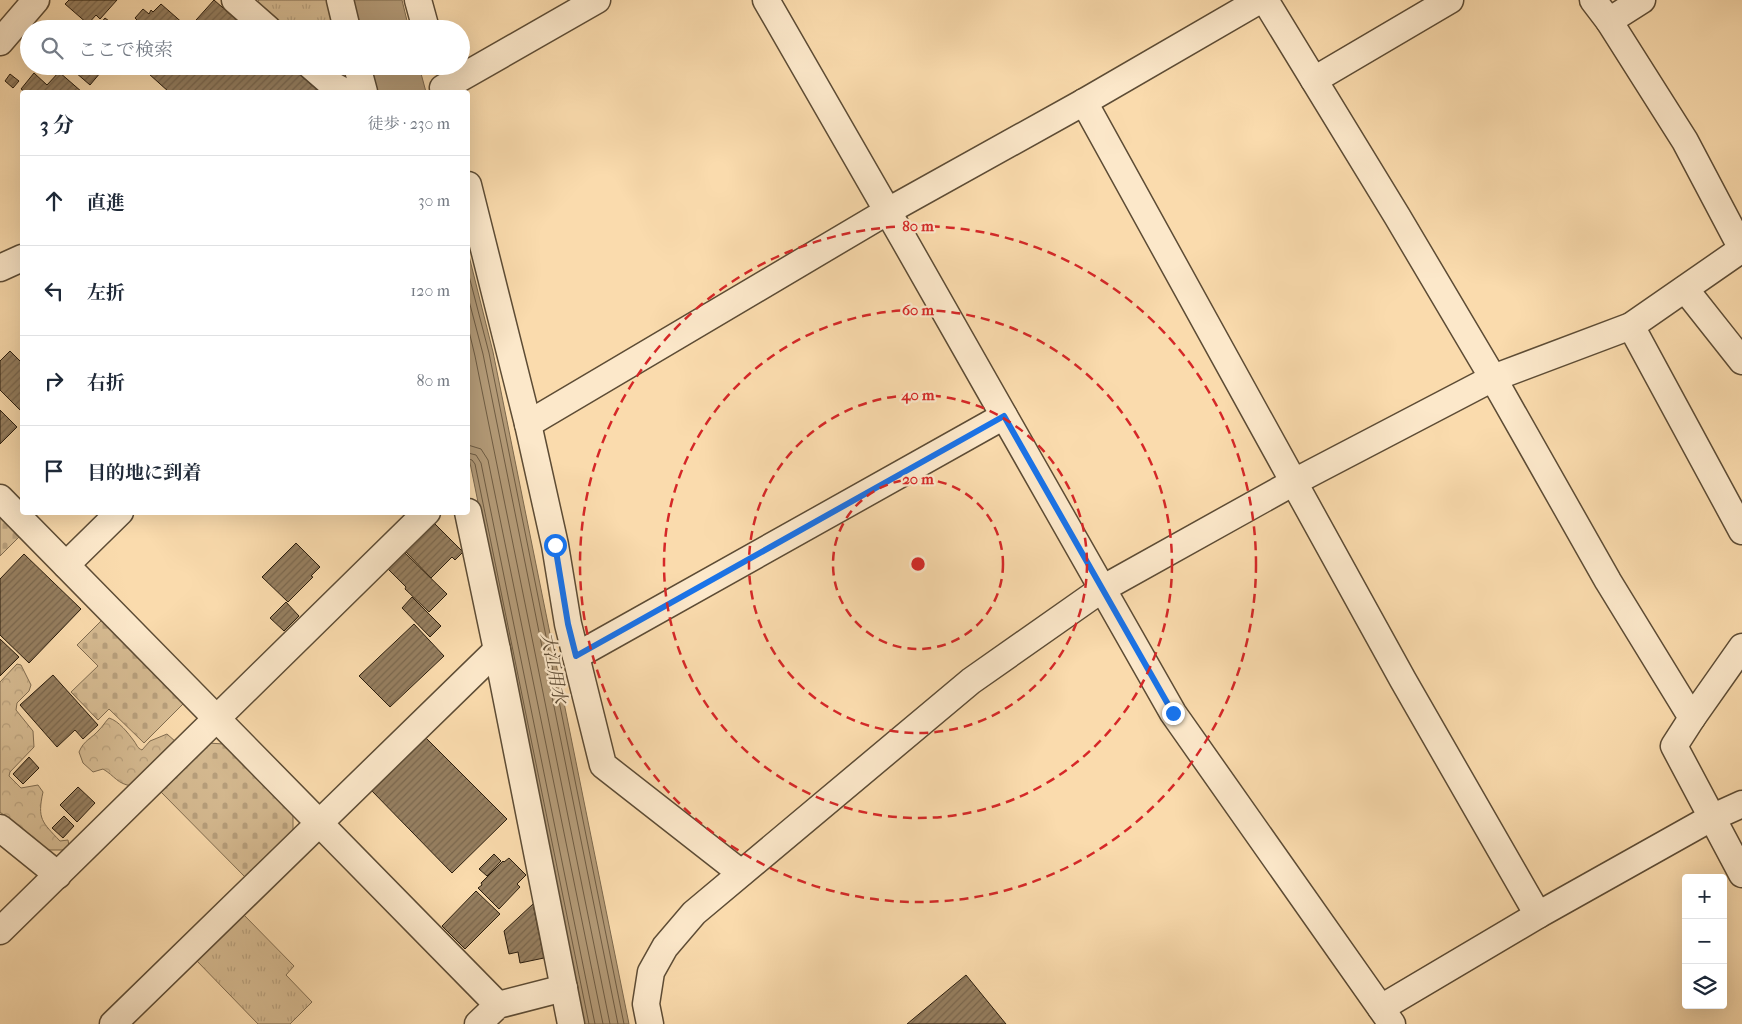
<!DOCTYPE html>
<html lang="ja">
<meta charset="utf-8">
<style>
:root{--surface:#fff;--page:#f2f2f3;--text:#1f2937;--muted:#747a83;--line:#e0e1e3}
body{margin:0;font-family:"IM FELL French Canon","Noto Serif JP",serif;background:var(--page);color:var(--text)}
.controls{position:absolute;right:15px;bottom:15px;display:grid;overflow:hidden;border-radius:5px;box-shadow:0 5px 20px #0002}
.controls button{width:45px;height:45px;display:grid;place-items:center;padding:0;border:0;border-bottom:1px solid var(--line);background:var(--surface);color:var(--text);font:25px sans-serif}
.stop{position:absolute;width:15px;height:15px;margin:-11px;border:4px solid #1a73e8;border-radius:50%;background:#fff}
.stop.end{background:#1a73e8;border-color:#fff;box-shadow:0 1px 5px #0008}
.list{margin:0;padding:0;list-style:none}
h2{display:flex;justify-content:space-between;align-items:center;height:65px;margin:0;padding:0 20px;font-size:21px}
h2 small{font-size:16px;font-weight:400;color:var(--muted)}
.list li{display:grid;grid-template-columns:32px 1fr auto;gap:15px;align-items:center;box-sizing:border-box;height:90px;padding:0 20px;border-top:1px solid var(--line)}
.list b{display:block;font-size:19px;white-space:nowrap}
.list em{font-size:16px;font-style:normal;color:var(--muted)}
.icon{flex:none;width:28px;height:28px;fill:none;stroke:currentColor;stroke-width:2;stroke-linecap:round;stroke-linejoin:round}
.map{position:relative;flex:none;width:1742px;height:1024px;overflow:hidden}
.search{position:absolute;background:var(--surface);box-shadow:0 5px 20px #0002;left:20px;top:20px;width:450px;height:55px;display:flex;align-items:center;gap:12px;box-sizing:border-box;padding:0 18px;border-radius:28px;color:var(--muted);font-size:19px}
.panel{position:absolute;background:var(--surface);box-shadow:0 5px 20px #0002;left:20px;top:90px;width:450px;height:425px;border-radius:5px}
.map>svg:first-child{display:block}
.grass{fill:url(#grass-tufts);stroke:#806c50}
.forest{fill:url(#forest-crowns);stroke:#806c50}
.cemetery{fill:url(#cemetery-stones);stroke:#806c50}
.water{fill:#b39a77;stroke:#7c684d}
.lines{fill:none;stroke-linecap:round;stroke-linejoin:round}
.shore{stroke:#6e5b42;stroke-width:1}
.building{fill:url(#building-hatch);stroke:#291c0d}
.minor-casing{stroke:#5d4c35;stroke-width:29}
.minor{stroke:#fce8ca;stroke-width:26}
.route{stroke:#1a73e8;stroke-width:6}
.ring{fill:none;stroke:#d62828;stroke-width:2.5;stroke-dasharray:9 6}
.labels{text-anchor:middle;stroke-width:4.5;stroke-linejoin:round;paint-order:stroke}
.water-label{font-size:18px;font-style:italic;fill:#604e37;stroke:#fce8ca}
.centre{fill:#d62828;stroke:#fce8ca;stroke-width:2.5}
.ring-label{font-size:15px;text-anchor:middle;font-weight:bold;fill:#d62828;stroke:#fce8ca;stroke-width:4.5;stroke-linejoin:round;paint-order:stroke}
</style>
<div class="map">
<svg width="1742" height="1024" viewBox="0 0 1742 1024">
<defs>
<pattern id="grass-tufts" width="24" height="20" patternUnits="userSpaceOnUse" patternTransform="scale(1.25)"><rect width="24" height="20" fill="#d6bb92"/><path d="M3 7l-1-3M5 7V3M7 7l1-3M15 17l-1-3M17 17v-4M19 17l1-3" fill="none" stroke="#b8a07d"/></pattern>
<pattern id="forest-crowns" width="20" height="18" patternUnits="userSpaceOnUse" patternTransform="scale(1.25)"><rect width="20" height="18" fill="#d6bb92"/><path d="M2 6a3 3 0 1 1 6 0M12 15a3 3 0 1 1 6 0" fill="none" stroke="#b8a07d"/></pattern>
<pattern id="cemetery-stones" width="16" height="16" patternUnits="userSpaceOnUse" patternTransform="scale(1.25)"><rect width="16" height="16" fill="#d6bb92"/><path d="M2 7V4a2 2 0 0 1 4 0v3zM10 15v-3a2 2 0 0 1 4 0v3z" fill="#b8a07d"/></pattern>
<pattern id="building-hatch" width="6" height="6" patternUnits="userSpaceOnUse" patternTransform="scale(1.25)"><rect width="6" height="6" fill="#967f60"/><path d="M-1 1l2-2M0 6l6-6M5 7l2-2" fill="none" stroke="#7a674e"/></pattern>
</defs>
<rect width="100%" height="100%" fill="#fadbad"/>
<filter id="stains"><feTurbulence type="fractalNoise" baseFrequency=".004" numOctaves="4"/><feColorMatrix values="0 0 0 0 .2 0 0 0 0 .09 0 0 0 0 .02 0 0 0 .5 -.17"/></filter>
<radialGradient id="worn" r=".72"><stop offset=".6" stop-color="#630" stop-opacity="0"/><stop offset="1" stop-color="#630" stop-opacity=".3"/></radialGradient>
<!-- grass -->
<g class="grass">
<path d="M 259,0 L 329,0 L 337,29 L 287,29 L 257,2 Z"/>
<path d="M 243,914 L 294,966 L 286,975 L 312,1002 L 290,1024 L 258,1024 L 196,960 Z"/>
</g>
<!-- forest -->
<g class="forest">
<path d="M 17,664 L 21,665 L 31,685 L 29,691 L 17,703 L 16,710 L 33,731 L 34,747 L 10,772 L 9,776 L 21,788 L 38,785 L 43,792 C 37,819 42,822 60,841 L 68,840 L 69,846 L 66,850 L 47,850 L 0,812 L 0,682 Z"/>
<path d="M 109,718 C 119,721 128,733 134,741 C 137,745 137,748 142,750 L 150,741 L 167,734 L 176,742 L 132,786 C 117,784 115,776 103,769 L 93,772 L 83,763 L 79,752 C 84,740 91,739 99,730 C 103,726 105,722 109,718 Z"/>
</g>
<!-- cemetery -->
<g class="cemetery">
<path d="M 0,516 L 20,536 L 0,556 Z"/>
<path d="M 102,620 L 184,703 L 144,743 L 109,709 L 98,720 L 71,692 L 98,666 L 77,645 Z"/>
<path d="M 208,743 L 224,744 L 293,814 L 293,833 L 247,879 L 160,791 Z"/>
</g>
<!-- water -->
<g class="water">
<path d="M 353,0 L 402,0 L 409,29 L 361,29 Z"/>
<path d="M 371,66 L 419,66 L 426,92 L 378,92 Z"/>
<path d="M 468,252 L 493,352 L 629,1024 L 584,1024 L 468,453 Z"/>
</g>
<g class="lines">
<!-- shore -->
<g class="shore">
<path d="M 468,272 L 489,353 L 624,1024"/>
<path d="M 468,297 L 483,354 L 618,1024"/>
<path d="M 468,327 L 475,356 L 610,1024"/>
<path d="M 468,445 L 481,449 L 488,460 L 603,1024"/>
<path d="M 468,453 L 476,455 L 481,463 L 595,1024"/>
<path d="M 468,459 L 472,460 L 475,464 L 589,1024"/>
</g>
</g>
<!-- building -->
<g class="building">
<path d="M 69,0 L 117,0 L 100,19 L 96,15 L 88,24 L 65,4 Z"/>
<path d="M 214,0 L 247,29 L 188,29 Z"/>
<path d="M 161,4 L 185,25 L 182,29 L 135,29 L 140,23 L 135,18 L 143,9 L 149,14 L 151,10 L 153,12 Z"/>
<path d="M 105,18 L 113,24 L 110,29 L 96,29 Z"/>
<path d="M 68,66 L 106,66 L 90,85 Z"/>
<path d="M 133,66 L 149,66 L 142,74 Z"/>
<path d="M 156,66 L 290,66 L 320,92 L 169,92 L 149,74 Z"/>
<path d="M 59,72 L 82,92 L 25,92 L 21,89 L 34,73 L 47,85 Z"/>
<path d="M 10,74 L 19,81 L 13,88 L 5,81 Z"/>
<path d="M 10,351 L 22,363 L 22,412 L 0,390 L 0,361 Z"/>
<path d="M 0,410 L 17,427 L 0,444 Z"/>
<path d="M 434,523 L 463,552 L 455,560 L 452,557 L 431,578 L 406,552 Z"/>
<path d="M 296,543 L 320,567 L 311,576 L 313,577 L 288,602 L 262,577 Z"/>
<path d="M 405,553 L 447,594 L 429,612 L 405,589 L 406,587 L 388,569 Z"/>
<path d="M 24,554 L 81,609 L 29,663 L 0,635 L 0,579 Z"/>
<path d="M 412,597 L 441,626 L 430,637 L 402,608 Z"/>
<path d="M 286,602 L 299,616 L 284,631 L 270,618 Z"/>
<path d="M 414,624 L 444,656 L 390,707 L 359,676 Z"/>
<path d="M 0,639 L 19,657 L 0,676 Z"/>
<path d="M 53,675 L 98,725 L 83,739 L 75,730 L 57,747 L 20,705 Z"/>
<path d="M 425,737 L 507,819 L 452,873 L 371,790 Z"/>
<path d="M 29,757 L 39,768 L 23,784 L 13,774 Z"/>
<path d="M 78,787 L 95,803 L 77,822 L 60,805 Z"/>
<path d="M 64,816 L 74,826 L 63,838 L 52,828 Z"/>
<path d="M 494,854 L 501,861 L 487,876 L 479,869 Z"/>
<path d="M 509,858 L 526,875 L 517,884 L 520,887 L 499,909 L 478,888 L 482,885 L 481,883 L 503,861 L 504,862 Z"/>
<path d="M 476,891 L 500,914 L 465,949 L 442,926 Z"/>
<path d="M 533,904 L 544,958 L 520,963 L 518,952 L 509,954 L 504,931 Z"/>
<path d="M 966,975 L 1006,1024 L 907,1024 Z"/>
</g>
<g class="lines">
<defs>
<g id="minor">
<path d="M 235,0 L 268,29"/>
<path d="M 340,0 L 347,29"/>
<path d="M 418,0 L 426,29"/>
<path d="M 766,0 L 903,238 L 1173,713 L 1392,1024"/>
<path d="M 1265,0 L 1397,216 L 1493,378 L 1608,581 L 1692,718 L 1674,746 L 1742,874"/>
<path d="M 1593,0 L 1609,21 L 1642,0"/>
<path d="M 1609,21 L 1685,141 L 1742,249"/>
<path d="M 0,42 L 36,0"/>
<path d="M 311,66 L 334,86 L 345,92"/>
<path d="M 357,66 L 364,92"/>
<path d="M 1314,80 L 1450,0"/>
<path d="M 443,88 L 597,0"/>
<path d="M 1084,102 L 1403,680 L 1538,915"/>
<path d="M 468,185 L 528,424 L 555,545 L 568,624 L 603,765 L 741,873"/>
<path d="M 0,268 L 22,258"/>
<path d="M 1685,289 L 1742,361"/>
<path d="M 1631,326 L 1742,531"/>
<path d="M 528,424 L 888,211 L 1084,102 L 1260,0"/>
<path d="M 0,498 L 498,1005"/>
<path d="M 468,512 L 497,650 L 571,1024"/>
<path d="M 66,565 L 120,512"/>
<path d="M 576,656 L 1004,416"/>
<path d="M 1692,718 L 1742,647"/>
<path d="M 0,828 L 58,875"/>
<path d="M 0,931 L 427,512"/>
<path d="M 1381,1008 L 1538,915 L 1711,818 L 1742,804"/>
<path d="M 113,1024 L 497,650"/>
<path d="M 478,1024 L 498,1005 L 564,988"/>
<path d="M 650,1024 L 646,1004 L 651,972 L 665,947 L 694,913 L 971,681 L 1102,589 L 1294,482 L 1493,378 L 1631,326 L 1742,249"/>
</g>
</defs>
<!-- minor casing -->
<use href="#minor" class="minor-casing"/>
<!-- minor -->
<use href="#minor" class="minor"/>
</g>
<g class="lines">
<!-- route -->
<path class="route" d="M 555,545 L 568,624 L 576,656 L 1004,416 L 1173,713"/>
</g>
<!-- distance rings -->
<g class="ring">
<circle cx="918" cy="564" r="85"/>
<circle cx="918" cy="564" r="169"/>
<circle cx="918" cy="564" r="254"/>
<circle cx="918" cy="564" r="338"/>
</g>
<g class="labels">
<!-- water labels -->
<g class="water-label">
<text transform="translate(554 668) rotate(79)" y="6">大江用水</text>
</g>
</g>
<circle cx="918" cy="564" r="8" class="centre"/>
<g class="ring-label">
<text x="918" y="231">80 m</text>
<text x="918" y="315">60 m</text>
<text x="918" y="400">40 m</text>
<text x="918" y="484">20 m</text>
</g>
<rect width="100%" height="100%" filter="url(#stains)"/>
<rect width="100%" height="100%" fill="url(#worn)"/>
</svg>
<div class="controls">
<button>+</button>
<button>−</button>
<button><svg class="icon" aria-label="layers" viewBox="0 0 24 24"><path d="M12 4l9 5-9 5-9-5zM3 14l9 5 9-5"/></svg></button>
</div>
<div class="stop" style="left:555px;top:545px"></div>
<div class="stop end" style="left:1173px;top:713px"></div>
<div class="search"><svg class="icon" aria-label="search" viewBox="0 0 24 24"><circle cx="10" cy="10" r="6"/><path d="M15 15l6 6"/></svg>ここで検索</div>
<section class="panel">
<h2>3 分<small>徒歩 · 230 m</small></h2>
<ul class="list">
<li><svg class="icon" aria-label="ahead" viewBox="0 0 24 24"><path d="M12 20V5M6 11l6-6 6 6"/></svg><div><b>直進</b></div><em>30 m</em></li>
<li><svg class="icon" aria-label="left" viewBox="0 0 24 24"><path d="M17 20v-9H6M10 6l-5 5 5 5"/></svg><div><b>左折</b></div><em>120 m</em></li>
<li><svg class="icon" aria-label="right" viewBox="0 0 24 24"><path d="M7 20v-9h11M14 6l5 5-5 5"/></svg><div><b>右折</b></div><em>80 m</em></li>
<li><svg class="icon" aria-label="arrive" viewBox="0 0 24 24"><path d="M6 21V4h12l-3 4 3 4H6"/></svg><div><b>目的地に到着</b></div></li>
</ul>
</section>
</div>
